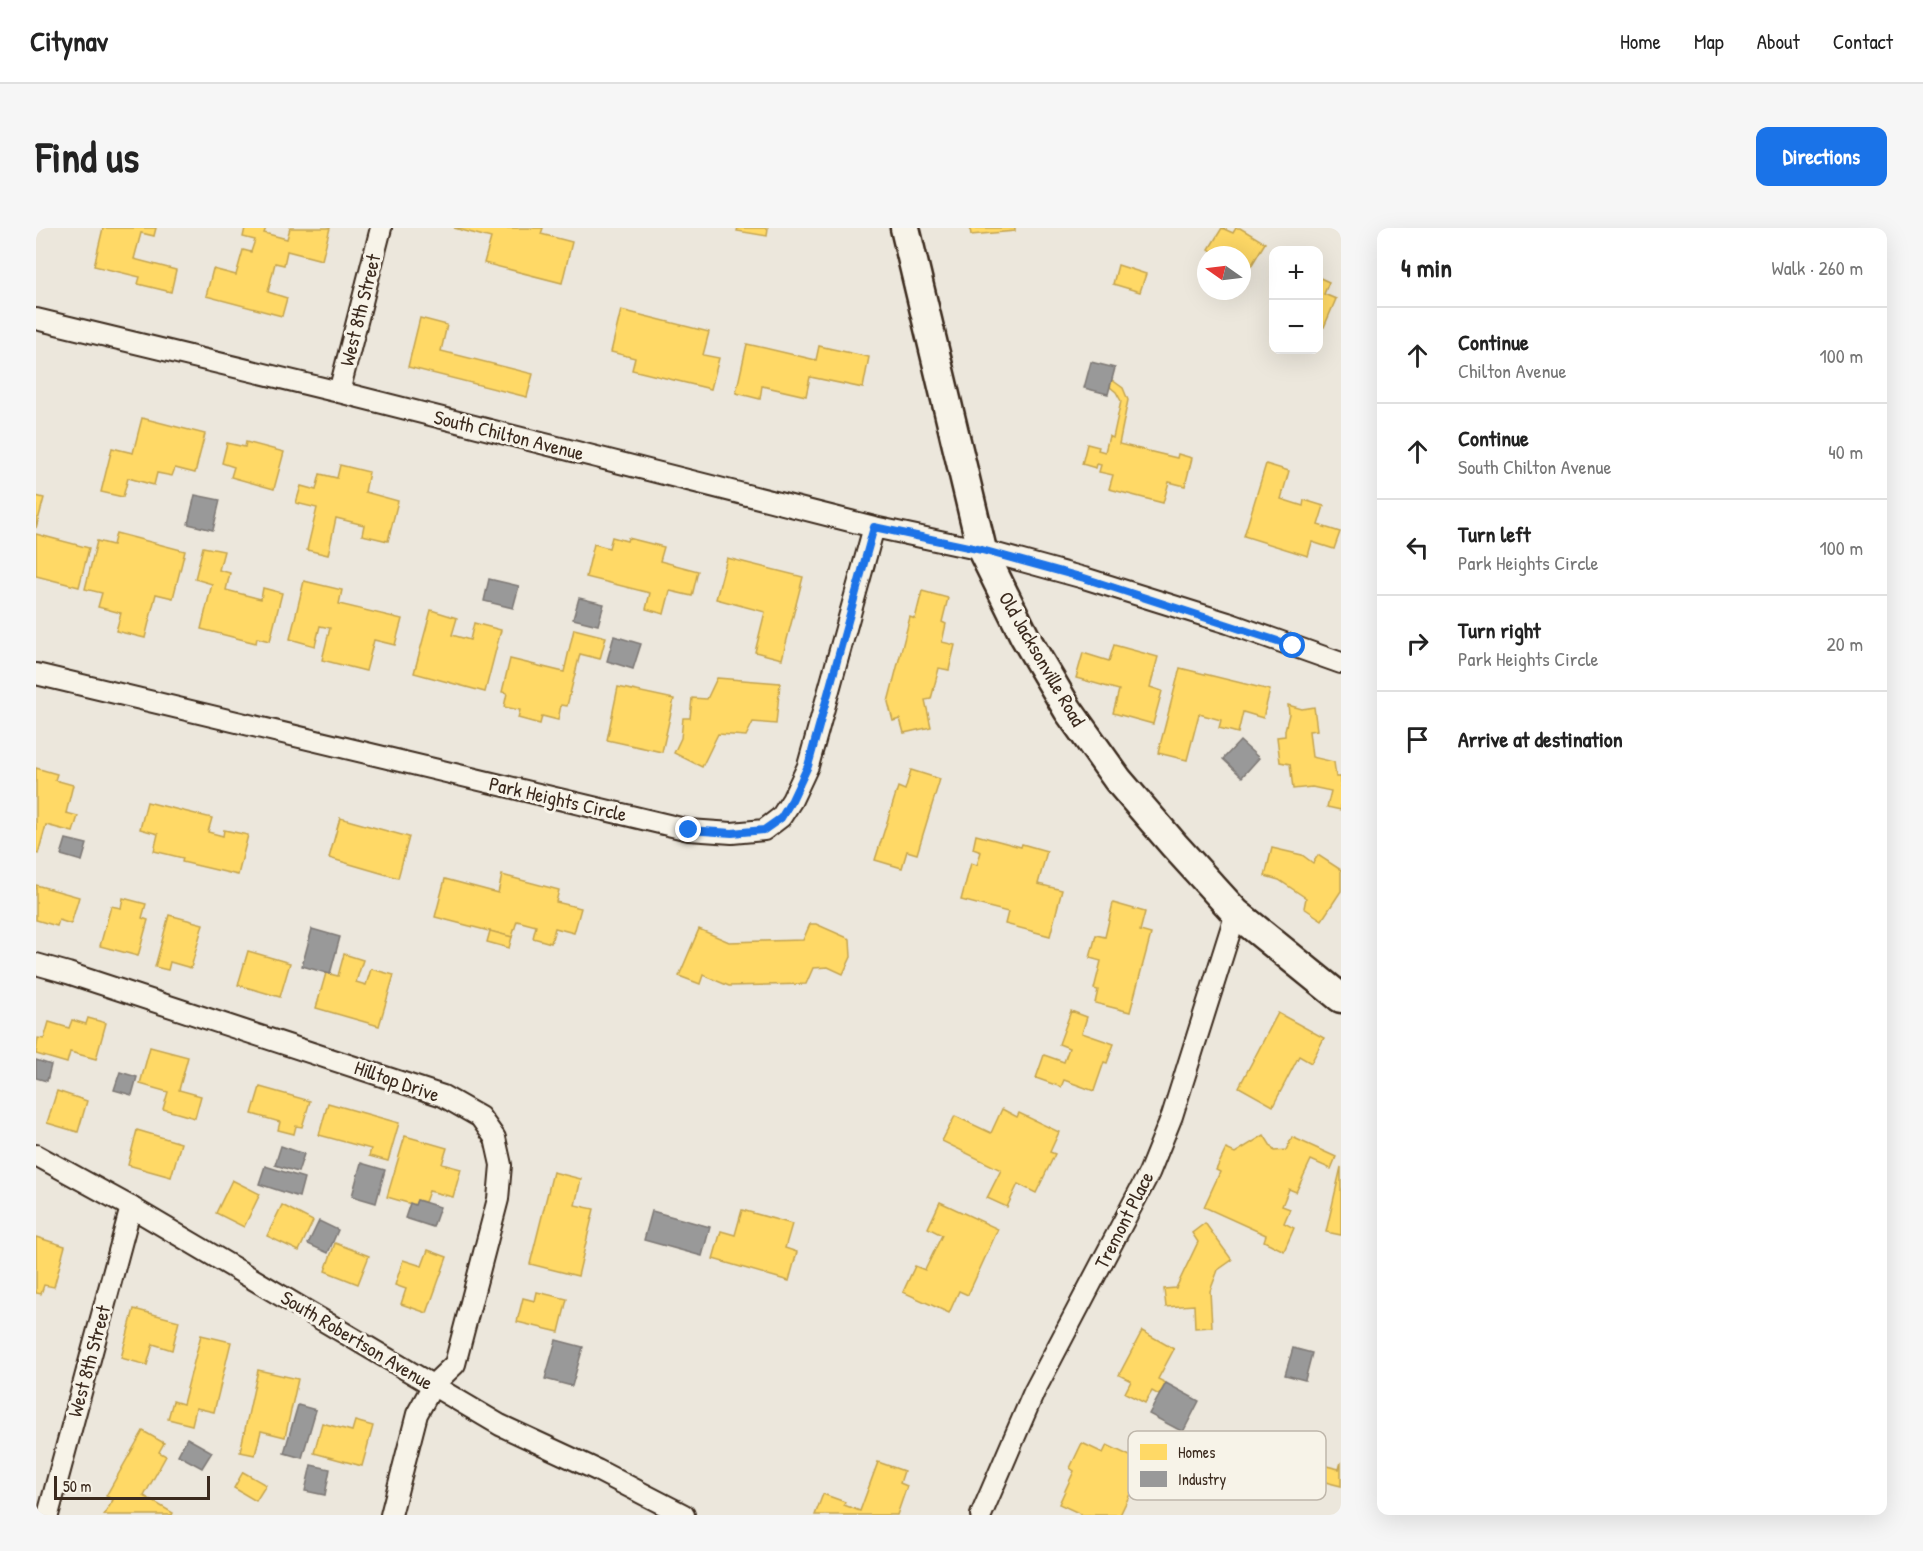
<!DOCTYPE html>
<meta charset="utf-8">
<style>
:root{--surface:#fff;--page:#f6f6f6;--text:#222;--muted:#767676;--line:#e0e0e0;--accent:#1a73e8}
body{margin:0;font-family:"Patrick Hand",sans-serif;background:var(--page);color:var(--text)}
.controls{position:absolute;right:18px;top:18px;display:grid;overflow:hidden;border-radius:12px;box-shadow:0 6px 24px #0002}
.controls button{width:54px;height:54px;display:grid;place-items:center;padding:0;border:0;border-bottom:2px solid var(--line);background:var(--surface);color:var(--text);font:30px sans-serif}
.compass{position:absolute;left:1161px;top:18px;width:54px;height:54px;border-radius:50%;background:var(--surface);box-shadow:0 6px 24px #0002;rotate:284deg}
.scale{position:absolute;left:18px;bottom:15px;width:156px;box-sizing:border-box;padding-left:6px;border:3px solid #3b2a1e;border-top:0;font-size:16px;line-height:21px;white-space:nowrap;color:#3b2a1e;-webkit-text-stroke:4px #f7f3e8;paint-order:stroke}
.stop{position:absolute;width:18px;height:18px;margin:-14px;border:4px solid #1a73e8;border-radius:50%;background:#fff}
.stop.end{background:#1a73e8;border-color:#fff;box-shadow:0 2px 6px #0008}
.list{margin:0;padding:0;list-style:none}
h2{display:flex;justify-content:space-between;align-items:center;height:78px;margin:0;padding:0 24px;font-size:26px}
h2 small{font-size:20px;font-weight:400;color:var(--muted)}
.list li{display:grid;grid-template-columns:39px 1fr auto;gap:18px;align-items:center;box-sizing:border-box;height:96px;padding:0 24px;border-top:2px solid var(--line)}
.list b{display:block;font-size:22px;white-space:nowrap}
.list p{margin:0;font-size:20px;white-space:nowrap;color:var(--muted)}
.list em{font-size:20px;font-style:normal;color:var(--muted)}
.icon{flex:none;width:33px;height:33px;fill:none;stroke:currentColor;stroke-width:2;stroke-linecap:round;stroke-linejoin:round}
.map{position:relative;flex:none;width:1305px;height:1287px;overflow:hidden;border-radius:12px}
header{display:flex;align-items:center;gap:36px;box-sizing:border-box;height:84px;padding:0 30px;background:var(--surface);border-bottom:2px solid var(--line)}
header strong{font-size:28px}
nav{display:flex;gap:33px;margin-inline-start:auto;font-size:21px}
.intro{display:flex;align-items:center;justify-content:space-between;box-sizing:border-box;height:144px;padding:0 36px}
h1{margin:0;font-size:42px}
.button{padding:15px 27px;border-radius:12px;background:var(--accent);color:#fff;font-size:21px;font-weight:700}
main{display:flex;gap:36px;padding:0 36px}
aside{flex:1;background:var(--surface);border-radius:12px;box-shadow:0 6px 24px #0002}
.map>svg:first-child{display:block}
.homes{fill:#ffd966;stroke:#c4a450;stroke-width:1.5}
.industry{fill:#999;stroke:#7d7874;stroke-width:1.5}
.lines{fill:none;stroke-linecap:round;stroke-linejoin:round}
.street-casing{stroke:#3b2a1e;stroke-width:24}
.secondary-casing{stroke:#3b2a1e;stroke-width:33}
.street{stroke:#f7f3e8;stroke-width:20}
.secondary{stroke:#f7f3e8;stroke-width:28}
.route{stroke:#1a73e8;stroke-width:8}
.labels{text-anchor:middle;stroke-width:6;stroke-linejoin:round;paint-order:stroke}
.street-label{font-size:20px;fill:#3b2a1e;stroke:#f7f3e8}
.key{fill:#f7f3e8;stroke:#bfb7ab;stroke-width:1.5}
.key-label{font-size:16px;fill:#3b2a1e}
</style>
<header>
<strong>Citynav</strong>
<nav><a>Home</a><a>Map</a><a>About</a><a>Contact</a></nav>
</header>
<div class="intro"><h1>Find us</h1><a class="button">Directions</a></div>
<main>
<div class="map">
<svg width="1305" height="1287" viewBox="0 0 1305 1287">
<rect width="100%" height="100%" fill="#ece7dc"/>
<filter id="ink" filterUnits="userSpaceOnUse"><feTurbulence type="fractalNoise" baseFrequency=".0167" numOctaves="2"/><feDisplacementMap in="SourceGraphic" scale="12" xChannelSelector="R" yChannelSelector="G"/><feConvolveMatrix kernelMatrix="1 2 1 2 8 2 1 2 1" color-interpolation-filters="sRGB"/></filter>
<g filter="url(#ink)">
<!-- homes -->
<g class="homes">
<path d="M 67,0 L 120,0 L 118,8 L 105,5 L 98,31 L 140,42 L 135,64 L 102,56 L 104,49 L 58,38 Z"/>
<path d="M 209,0 L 230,0 L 228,5 L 251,11 L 254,0 L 294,0 L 286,32 L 251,23 L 248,37 L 239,35 L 232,64 L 251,70 L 246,88 L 170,68 L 177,41 L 200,47 L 207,22 L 215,24 L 219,12 L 207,9 Z"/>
<path d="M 418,0 L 507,0 L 505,6 L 536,14 L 526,55 L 448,35 L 455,10 Z"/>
<path d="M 702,0 L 732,0 L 731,8 L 701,3 Z"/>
<path d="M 934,0 L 979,0 L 979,3 L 935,7 Z"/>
<path d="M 1186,0 L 1197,5 L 1200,0 L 1204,0 L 1229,15 L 1206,53 L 1206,27 L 1182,27 L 1173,21 Z"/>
<path d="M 1082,37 L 1110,46 L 1104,64 L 1077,56 Z"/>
<path d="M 1282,49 L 1293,54 L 1288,66 L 1300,71 L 1288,99 L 1282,97 Z"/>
<path d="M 585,82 L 673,104 L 667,127 L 683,130 L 675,161 L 596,142 L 599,130 L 575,124 Z"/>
<path d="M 384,90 L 411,97 L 405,123 L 497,146 L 491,169 L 372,139 Z"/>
<path d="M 711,116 L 780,132 L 783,118 L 833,129 L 827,160 L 774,149 L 770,168 L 726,158 L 724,171 L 700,165 Z"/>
<path d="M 1076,152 L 1087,160 L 1092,172 L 1083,216 L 1141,230 L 1142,226 L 1156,230 L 1149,258 L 1133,254 L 1127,275 L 1073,261 L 1077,247 L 1063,244 L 1065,237 L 1061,236 L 1060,240 L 1046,236 L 1051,216 L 1063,219 L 1062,222 L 1069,224 L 1073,208 L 1077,210 L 1085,173 L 1080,164 L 1074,159 Z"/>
<path d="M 106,190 L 169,206 L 159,245 L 139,240 L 136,248 L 121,245 L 118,257 L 92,250 L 87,269 L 65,264 L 76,220 L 97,225 Z"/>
<path d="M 210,214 L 248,224 L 238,261 L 195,249 L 198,239 L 186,235 L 191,215 L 209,219 Z"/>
<path d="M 1230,236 L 1253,243 L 1245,271 L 1267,278 L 1268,272 L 1288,278 L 1282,297 L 1304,304 L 1298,321 L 1276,314 L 1272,328 L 1208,308 Z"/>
<path d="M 304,237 L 333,244 L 329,264 L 362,273 L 352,313 L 326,307 L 328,297 L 300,290 L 292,327 L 271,322 L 281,280 L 260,275 L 265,258 L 280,262 L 284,246 L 301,250 Z"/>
<path d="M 0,268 L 8,270 L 0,300 Z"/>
<path d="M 80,305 L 149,323 L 137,370 L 120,366 L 109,410 L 80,403 L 85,385 L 62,379 L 66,365 L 49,361 L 61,313 L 77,317 Z"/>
<path d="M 0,306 L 53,320 L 43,359 L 0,348 Z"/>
<path d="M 576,309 L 591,313 L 592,310 L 628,319 L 624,333 L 662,343 L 656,368 L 634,363 L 628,386 L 610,381 L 614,365 L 550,349 L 558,316 L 573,320 Z"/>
<path d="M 167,319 L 188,323 L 183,342 L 194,345 L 190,362 L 225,371 L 227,360 L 246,365 L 234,413 L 221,410 L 220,415 L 165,401 L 176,356 L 159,351 Z"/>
<path d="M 691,330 L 767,349 L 746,431 L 719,424 L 729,384 L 680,371 Z"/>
<path d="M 268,353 L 306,362 L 303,376 L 366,391 L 359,417 L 338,412 L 330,443 L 286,432 L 294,400 L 284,398 L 279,418 L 254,411 Z"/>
<path d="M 886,363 L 912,370 L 906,394 L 910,396 L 906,414 L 919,417 L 913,442 L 903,440 L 895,471 L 889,472 L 895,499 L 868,505 L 864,491 L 857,493 L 852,474 L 874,389 L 879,391 Z"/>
<path d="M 395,382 L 421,390 L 416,407 L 434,412 L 438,395 L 465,402 L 449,464 L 378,445 Z"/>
<path d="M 538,401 L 570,409 L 564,431 L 544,426 L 531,478 L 525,477 L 522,492 L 506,488 L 504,496 L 482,490 L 484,482 L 468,479 L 471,465 L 466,464 L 474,431 L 528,444 Z"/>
<path d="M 1078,417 L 1122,429 L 1114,459 L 1126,463 L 1117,496 L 1077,485 L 1083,462 L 1040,450 L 1047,425 L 1073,433 Z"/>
<path d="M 1144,440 L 1234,462 L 1227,490 L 1207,484 L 1202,505 L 1183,500 L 1185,492 L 1163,486 L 1151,532 L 1122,525 Z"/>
<path d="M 681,450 L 744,455 L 740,496 L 717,494 L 710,508 L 682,506 L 666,539 L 638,525 L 645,510 L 647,490 L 654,490 L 656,470 L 671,471 Z"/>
<path d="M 582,459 L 638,471 L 626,524 L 571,512 Z"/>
<path d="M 1252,477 L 1266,481 L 1278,479 L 1281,502 L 1273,503 L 1276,529 L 1298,534 L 1300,549 L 1305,549 L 1305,582 L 1291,579 L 1295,563 L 1276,559 L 1257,561 L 1254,536 L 1244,534 L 1241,509 L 1249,508 L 1249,502 L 1253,486 Z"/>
<path d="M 0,540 L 21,546 L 19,552 L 37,557 L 30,585 L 42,588 L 37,604 L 10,597 L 2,626 L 0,625 Z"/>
<path d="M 875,542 L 904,551 L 881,626 L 871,623 L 866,640 L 839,632 L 862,559 L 869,562 Z"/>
<path d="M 111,574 L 176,590 L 172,604 L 187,608 L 188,602 L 212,607 L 202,647 L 146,634 L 147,630 L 118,623 L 122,606 L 104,601 Z"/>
<path d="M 304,590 L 373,609 L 362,650 L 293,630 Z"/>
<path d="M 940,607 L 985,619 L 986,616 L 1011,623 L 1002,656 L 1026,662 L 1014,708 L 969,696 L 972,684 L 925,672 L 935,635 L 941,637 L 945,624 L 937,621 Z"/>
<path d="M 1236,620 L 1266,627 L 1277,635 L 1282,627 L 1305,642 L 1305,663 L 1286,692 L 1268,680 L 1270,670 L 1243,652 L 1229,648 Z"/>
<path d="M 466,647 L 523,662 L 520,674 L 545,680 L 538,705 L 519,700 L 515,715 L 497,710 L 500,698 L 481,693 L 476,709 L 399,689 L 409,651 L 462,665 Z"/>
<path d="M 0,657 L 43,669 L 35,696 L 23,692 L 21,698 L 0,692 Z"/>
<path d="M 87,670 L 110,676 L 106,690 L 112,692 L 102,728 L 64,718 L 75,678 L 85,680 Z"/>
<path d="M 1077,675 L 1109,684 L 1104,703 L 1115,706 L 1094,784 L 1059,775 L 1062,762 L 1058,761 L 1065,733 L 1054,730 L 1060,707 L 1069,709 Z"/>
<path d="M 133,687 L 167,696 L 155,740 L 134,734 L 132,742 L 119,739 Z"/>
<path d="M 774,696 L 780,696 L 814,711 L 815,729 L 807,746 L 792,739 L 777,740 L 770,756 L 693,758 L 667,747 L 664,756 L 643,748 L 663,701 L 693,714 L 767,712 Z"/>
<path d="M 454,703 L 476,709 L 473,720 L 451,714 Z"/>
<path d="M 212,723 L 254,735 L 244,769 L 202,757 Z"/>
<path d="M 308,726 L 327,732 L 320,754 L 330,757 L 335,741 L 358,747 L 343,798 L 280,780 L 290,745 L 302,748 Z"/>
<path d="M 1035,783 L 1051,789 L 1046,805 L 1078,816 L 1071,835 L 1068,834 L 1058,863 L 1028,852 L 1025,859 L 1000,850 L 1008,827 L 1028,834 L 1033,820 L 1023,816 Z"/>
<path d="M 1242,785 L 1288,810 L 1275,835 L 1263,828 L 1237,878 L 1203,859 Z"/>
<path d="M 52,790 L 70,795 L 60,831 L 34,824 L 31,835 L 0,826 L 2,810 L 8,811 L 13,794 L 33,800 L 36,792 L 50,796 Z"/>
<path d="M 114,819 L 152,829 L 143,862 L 165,868 L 159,890 L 127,881 L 132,864 L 104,856 Z"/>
<path d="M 224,859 L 274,873 L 266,899 L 260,898 L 258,906 L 242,902 L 244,894 L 216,886 Z"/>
<path d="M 21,863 L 51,873 L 42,904 L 11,895 Z"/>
<path d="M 292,875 L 363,895 L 352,933 L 333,928 L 335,921 L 283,907 Z"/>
<path d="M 966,881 L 981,889 L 983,885 L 1023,904 L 1014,924 L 1019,926 L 1000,965 L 982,956 L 971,979 L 951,970 L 965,942 L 906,913 L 919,888 L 955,905 Z"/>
<path d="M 101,902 L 145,915 L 135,949 L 92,937 Z"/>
<path d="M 1228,907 L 1238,923 L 1250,922 L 1256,909 L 1300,929 L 1295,941 L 1275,932 L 1260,964 L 1253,961 L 1246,978 L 1254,981 L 1248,995 L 1258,1000 L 1248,1023 L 1228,1013 L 1230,1007 L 1168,979 L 1184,944 L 1180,942 L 1190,921 L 1199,925 Z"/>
<path d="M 369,908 L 411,920 L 406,936 L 425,941 L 417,969 L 393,963 L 389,974 L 381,972 L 379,977 L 351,969 Z"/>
<path d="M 1305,939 L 1305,1007 L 1290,1004 Z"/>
<path d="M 517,944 L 545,951 L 539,977 L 558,981 L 542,1048 L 494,1036 Z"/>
<path d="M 196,952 L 224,966 L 208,999 L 180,985 Z"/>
<path d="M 904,974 L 962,1001 L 932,1067 L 923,1063 L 913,1085 L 867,1064 L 879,1038 L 889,1042 L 906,1007 L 892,1000 Z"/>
<path d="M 246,977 L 277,993 L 263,1023 L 231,1008 Z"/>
<path d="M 706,982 L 756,996 L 749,1020 L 761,1024 L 753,1053 L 677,1031 L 685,1003 L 699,1007 Z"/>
<path d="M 1169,995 L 1196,1032 L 1182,1042 L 1174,1063 L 1176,1099 L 1159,1100 L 1158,1077 L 1130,1079 L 1128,1061 L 1140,1060 L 1162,1014 L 1156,1005 Z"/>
<path d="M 0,1009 L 29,1018 L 18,1059 L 8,1057 L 5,1066 L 0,1065 Z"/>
<path d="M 299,1015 L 333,1028 L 322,1056 L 289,1043 Z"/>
<path d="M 392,1022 L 411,1029 L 391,1085 L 365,1076 L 370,1061 L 359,1057 L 367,1032 L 386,1038 Z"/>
<path d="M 501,1064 L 531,1071 L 523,1104 L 481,1094 L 487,1070 L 499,1073 Z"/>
<path d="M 98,1081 L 143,1093 L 136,1122 L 117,1116 L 111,1137 L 85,1130 Z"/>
<path d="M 1106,1103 L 1138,1121 L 1122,1151 L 1130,1155 L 1123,1167 L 1116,1163 L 1109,1175 L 1089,1165 L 1095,1153 L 1083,1147 Z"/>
<path d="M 165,1107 L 195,1114 L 178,1184 L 160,1180 L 156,1197 L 132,1191 L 137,1173 L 147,1176 Z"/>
<path d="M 222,1142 L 262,1151 L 249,1209 L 225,1203 L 219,1227 L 204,1224 Z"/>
<path d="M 319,1193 L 337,1198 L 326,1238 L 278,1225 L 286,1195 L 316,1203 Z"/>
<path d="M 107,1203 L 128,1215 L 123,1224 L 130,1228 L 108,1268 L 137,1285 L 136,1287 L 68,1287 L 77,1272 L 70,1268 Z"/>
<path d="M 1046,1215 L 1067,1225 L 1071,1217 L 1109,1235 L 1084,1287 L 1047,1287 L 1023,1276 L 1038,1243 L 1034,1240 Z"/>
<path d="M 1270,1233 L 1303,1241 L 1305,1234 L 1305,1258 L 1289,1254 L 1287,1263 L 1263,1257 Z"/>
<path d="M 842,1234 L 868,1243 L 864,1255 L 871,1258 L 861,1287 L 779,1287 L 787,1266 L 809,1274 L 808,1277 L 824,1283 Z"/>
<path d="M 207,1244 L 230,1257 L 220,1273 L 198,1260 Z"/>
</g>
<!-- industry -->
<g class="industry">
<path d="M 1055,134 L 1079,140 L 1072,166 L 1048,160 Z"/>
<path d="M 159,267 L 184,272 L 177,302 L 152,296 Z"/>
<path d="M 453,351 L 483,358 L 477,380 L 448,373 Z"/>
<path d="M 543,370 L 568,376 L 562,397 L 537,391 Z"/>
<path d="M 578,408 L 605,416 L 597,441 L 571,433 Z"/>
<path d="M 1204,513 L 1223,530 L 1206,549 L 1187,531 Z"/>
<path d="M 30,611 L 51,616 L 46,633 L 25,627 Z"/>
<path d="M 276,701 L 304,709 L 294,746 L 266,738 Z"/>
<path d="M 0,832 L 15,837 L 11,853 L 0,850 Z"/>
<path d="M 84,844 L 101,849 L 96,867 L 78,862 Z"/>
<path d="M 245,918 L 268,926 L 262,944 L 239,937 Z"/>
<path d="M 325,935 L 349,942 L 340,975 L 316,968 Z"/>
<path d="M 229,938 L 268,950 L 263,969 L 223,956 Z"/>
<path d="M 381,972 L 404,979 L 397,999 L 369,990 L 374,975 L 379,977 Z"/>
<path d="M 616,983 L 674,999 L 666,1028 L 608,1012 Z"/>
<path d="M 283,993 L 302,1002 L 292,1025 L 272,1016 Z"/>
<path d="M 520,1112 L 547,1119 L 536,1158 L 509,1151 Z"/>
<path d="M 1257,1120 L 1276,1125 L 1269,1152 L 1249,1147 Z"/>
<path d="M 1130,1155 L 1163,1173 L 1147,1204 L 1113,1186 Z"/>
<path d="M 262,1177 L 280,1182 L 266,1230 L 248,1225 Z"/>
<path d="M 151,1210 L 176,1224 L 166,1240 L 142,1227 Z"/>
<path d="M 275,1237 L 294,1241 L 289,1267 L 269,1263 Z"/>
</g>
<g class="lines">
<defs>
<g id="street">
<path d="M 0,91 L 303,164 L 838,299 L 946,322 L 1048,350 L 1192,395 L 1305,435"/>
<path d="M 303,164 L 345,0"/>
<path d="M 0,446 L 653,602 L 696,605 L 728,602 L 745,589 L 756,572 L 772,538 L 838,299"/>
<path d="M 0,736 L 32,745 L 407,868 L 444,889 L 459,910 L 465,937 L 462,971 L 419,1136 L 397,1157 L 381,1186 L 355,1287"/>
<path d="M 0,927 L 95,979 L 464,1197 L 561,1242 L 648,1287"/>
<path d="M 12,1287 L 95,979"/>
<path d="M 945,1287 L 998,1164 L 1113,945 L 1136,888 L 1200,685"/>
</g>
<path id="secondary" d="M 869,0 L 946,322 L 989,409 L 1032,482 L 1082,552 L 1138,617 L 1200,685 L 1305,770"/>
</defs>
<!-- street casing -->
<use href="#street" class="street-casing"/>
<!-- secondary casing -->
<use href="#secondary" class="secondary-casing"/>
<!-- street -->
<use href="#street" class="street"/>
<!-- secondary -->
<use href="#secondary" class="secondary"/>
</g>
</g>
<g class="lines" filter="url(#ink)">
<!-- route -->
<path class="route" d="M 653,602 L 696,605 L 728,602 L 745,590 L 756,572 L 772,538 L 838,299 L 946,322 L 1048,350 L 1257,418"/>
</g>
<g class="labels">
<!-- street labels -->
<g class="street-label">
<text transform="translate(324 82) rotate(-76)" y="7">West 8th Street</text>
<text transform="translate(473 207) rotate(14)" y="7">South Chilton Avenue</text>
<text transform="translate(1006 431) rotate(60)" y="7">Old Jacksonville Road</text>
<text transform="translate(522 571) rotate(13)" y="7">Park Heights Circle</text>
<text transform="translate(361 853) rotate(19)" y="7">Hilltop Drive</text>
<text transform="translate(1088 992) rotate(-63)" y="7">Tremont Place</text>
<text transform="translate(321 1112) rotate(31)" y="7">South Robertson Avenue</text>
<text transform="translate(53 1133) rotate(-75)" y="7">West 8th Street</text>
</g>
</g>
<!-- legend -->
<rect x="1092" y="1203" width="198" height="69" rx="9" class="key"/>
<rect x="1104" y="1216" width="27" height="16" fill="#ffd966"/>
<rect x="1104" y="1243" width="27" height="16" fill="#999"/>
<g class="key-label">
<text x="1142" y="1230">Homes</text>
<text x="1142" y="1257">Industry</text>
</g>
</svg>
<div class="controls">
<button>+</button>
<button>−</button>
</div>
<svg class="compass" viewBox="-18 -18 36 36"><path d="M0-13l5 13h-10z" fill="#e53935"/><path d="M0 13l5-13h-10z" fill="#767676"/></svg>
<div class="scale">50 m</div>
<div class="stop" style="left:1257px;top:418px"></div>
<div class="stop end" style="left:653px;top:602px"></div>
</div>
<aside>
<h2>4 min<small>Walk · 260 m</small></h2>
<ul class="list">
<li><svg class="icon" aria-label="ahead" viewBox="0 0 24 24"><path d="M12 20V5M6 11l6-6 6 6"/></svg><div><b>Continue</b><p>Chilton Avenue</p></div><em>100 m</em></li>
<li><svg class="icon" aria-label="ahead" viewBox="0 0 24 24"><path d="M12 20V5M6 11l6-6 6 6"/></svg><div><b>Continue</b><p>South Chilton Avenue</p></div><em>40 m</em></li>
<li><svg class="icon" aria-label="left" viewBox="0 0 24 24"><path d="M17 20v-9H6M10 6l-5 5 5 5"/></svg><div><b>Turn left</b><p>Park Heights Circle</p></div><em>100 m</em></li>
<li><svg class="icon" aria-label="right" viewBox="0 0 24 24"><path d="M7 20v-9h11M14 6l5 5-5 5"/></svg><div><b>Turn right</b><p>Park Heights Circle</p></div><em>20 m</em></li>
<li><svg class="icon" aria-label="arrive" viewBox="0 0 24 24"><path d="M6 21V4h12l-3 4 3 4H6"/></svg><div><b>Arrive at destination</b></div></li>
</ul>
</aside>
</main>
